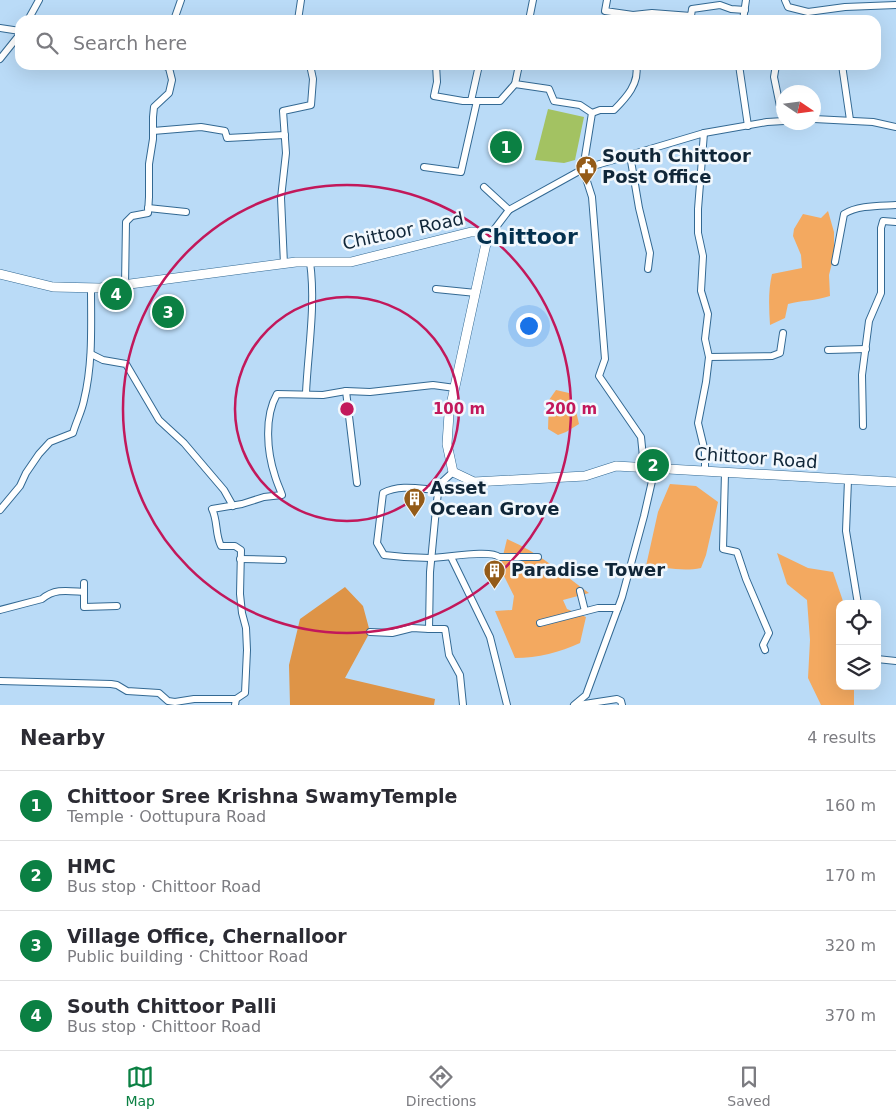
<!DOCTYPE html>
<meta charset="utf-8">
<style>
:root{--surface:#fff;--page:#f2f2f3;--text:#2b2b33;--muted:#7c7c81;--line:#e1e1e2;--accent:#0b8043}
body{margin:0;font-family:"DejaVu Sans",sans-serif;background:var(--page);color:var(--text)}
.controls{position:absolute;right:15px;bottom:15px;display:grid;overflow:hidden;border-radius:10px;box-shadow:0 5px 20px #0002}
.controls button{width:45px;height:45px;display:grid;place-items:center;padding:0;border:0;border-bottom:1px solid var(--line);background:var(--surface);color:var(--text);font:25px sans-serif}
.compass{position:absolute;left:776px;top:85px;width:45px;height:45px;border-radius:50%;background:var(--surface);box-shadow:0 5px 20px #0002;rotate:103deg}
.you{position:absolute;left:528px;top:325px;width:18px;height:18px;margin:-12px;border:4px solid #fff;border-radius:50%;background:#1a73e8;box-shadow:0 0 0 8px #1a73e833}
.badge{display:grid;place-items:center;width:32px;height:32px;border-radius:50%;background:var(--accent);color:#fff;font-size:16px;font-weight:700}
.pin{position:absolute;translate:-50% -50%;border:2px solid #fff;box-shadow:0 1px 5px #0006}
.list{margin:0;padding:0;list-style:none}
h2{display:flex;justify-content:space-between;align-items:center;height:65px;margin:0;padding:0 20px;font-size:21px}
h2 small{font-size:16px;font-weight:400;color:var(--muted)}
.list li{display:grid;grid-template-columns:32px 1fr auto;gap:15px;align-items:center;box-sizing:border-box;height:70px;padding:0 20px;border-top:1px solid var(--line)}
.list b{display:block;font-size:19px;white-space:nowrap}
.list p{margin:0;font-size:16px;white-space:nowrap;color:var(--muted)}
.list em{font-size:16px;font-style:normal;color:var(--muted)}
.icon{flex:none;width:28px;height:28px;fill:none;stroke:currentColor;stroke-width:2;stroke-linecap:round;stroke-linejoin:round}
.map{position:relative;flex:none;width:896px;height:705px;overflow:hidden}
.search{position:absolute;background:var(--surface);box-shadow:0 5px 20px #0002;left:15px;right:15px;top:15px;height:55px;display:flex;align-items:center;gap:12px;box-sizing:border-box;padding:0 18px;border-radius:15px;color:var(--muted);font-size:19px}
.sheet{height:345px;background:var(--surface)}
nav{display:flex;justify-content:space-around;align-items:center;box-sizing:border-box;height:70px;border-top:1px solid var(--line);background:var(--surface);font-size:14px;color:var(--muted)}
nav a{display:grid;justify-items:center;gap:2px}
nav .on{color:var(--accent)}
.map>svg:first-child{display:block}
.green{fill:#f3a960}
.forest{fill:#de9447}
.water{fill:#a3c262}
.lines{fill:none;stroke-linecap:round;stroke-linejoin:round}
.minor-casing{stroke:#336993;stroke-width:8}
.secondary-casing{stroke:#336993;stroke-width:10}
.minor{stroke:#fff;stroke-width:6}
.secondary{stroke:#fff;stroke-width:9}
.ring{fill:none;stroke:#c2185b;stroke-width:2.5}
.labels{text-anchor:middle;stroke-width:5;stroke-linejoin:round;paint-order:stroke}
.poi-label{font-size:18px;font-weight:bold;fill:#102638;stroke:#f2f8fd;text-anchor:start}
.street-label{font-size:18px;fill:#102638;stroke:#f2f8fd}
.district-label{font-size:22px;font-weight:bold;fill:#04314f;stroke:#f2f8fd}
.centre{fill:#c2185b;stroke:#f2f8fd;stroke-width:2.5}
.ring-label{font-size:15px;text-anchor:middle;font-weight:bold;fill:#c2185b;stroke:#f2f8fd;stroke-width:5;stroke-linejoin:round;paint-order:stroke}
</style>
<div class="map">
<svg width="896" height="705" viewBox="0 0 896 705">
<rect width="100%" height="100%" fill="#badbf7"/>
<!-- green -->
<g class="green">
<path d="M 828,211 L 834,232 L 834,255 L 829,275 L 830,296 C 815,301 803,300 788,304 L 785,318 L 770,325 C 769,308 768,291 772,274 L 802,268 L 801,255 L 793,236 L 794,229 L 803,214 L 821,218 Z"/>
<path d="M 556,390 L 569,393 L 575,407 L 579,424 L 566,432 L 558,435 L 548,429 L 549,400 Z"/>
<path d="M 670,484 L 696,486 L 718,502 L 706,555 L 701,568 C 682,572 665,567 646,566 L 658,512 Z"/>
<path d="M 507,539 C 538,552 562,573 589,593 L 563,600 L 567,609 L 586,617 L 580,643 C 560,652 538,658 515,658 L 495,611 L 512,610 L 514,596 L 500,568 Z"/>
<path d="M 777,553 L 808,568 L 833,572 L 844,604 L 840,604 L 840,686 L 854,686 L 854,705 L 821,705 L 808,678 L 810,640 L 807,600 L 787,584 Z"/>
</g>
<!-- forest -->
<path class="forest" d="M 345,587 L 363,606 L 370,632 L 345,678 L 435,699 L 434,705 L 290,705 L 289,665 L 300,619 Z"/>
<!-- water -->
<path class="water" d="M 548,109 L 584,117 L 575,160 L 564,163 L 535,160 Z"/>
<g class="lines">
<defs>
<g id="minor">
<path d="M 607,0 L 605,11 L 633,15 L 652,13 L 691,16 L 692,9 L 720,5 L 731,9 L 745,10"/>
<path d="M 785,0 L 788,7 L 808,12 L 845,7 L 896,5"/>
<path d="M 28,20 L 39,0"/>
<path d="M 174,20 L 181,0"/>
<path d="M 298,20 L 301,0"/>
<path d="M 529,20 L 533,0"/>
<path d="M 743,20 L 746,0"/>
<path d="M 0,28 L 20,31"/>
<path d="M 0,59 L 20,34"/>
<path d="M 436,65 L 437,82 L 434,96 L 463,101 L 500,101 L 515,84"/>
<path d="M 519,65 L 515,84 L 549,89 L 554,101 L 580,105 L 592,113 L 583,169 L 592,197 L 605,359 L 599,376 L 641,437 L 644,467"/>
<path d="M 739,65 L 748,126"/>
<path d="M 776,65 L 774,77 L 783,121"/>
<path d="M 842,65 L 850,120"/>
<path d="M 471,101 L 479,65"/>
<path d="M 592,113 L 600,110 L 614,110 C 626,98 640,83 636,65"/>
<path d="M 814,119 L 873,122 L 896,127"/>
<path d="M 153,131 L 201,127 L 225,131 L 227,138 L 285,135"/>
<path d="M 704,133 L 767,122 L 784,121"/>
<path d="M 630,155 L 639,208 L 650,253 L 648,269"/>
<path d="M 424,167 L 461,172 L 477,101"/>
<path d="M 484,187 L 509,210"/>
<path d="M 148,208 L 186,212"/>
<path d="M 487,239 L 509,210 L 583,169 L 704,133 L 698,209 L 698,233 L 703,256 L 701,291 L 708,314 L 705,339 L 709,357 L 706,382 L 698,423 L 705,452 L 705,471"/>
<path d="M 835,262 L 844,214 C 858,205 880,206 896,205"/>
<path d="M 284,264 L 281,198 L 286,153 L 283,111 L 311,105 L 313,79 L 310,65"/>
<path d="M 125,285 L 126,222 L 132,216 L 148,213 L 149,197 L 149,164 L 153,139 L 153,117 L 154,107 L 169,93 L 172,80 L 169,68 L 164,65"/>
<path d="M 436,289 L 476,293"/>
<path d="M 828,350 L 866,349"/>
<path d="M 91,354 L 103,360 L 126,364 L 159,420 L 184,443 L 224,490 L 233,506"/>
<path d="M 709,357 L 772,356 L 780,353 L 783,333"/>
<path d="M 346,391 L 357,483"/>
<path d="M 306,393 C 308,350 316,305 310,262"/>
<path d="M 863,426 L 862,375 L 869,321 L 881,293 L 881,228 L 883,221 L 896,222"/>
<path d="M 453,472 L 439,485 L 436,509 L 430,572 L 429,629 L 445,629 L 449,655 L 460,675 L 463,705"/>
<path d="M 725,473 L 723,549 L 737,552 L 746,579 L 769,633 L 763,645 L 765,650"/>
<path d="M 848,480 L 846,531 L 858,604"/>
<path d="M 439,490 C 420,489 400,484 383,493 L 377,543 L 384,555 C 399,557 415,558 430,558 C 445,558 490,549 499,557 L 538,557"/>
<path d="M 0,510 L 20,486 L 26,473 L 39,454 L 50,442 L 73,433 C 76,422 82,411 84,400 C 93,363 91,326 91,288"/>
<path d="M 451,557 L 490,637 L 507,705"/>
<path d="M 240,559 L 283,560"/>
<path d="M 580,591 L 585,611"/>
<path d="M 0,610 L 42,599 C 55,588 68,591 84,592 L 84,583 L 84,607 L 117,606"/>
<path d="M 540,623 L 598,608 L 618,608"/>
<path d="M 370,632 L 392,633 L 412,628 L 429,629"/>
<path d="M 877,659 L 896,661"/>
<path d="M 0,681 L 111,684 L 117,685 L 127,691 L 159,693 L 168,701 L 175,702 L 194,699 L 236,699"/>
<path d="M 235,705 L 236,699 L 245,693 L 247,650 L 246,628 L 242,613 L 240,594 L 241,550 L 235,546 L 221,546 C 215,534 218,521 212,509 L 242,504 L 264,497 L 282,495 C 280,489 277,483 275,476 C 267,452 264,417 277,394 L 323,395 L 346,391 L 370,392 L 433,385 L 455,388"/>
<path d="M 574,705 L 586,695 L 622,597 L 644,516 L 655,468"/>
<path d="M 578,705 L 617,699 L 621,701 L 622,705"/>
</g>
<path id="secondary" d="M 0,274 L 53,287 L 100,288 L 296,262 L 351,262 L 471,232 L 481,232 L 487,239 L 449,414 L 447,444 L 453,472 L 474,482 L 585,476 L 616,466 L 896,482"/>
</defs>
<!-- minor casing -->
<use href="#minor" class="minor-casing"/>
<!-- secondary casing -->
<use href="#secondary" class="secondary-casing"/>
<!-- minor -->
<use href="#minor" class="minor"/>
<!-- secondary -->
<use href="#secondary" class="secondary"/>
</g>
<!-- distance rings -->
<g class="ring">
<circle cx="347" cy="409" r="112"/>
<circle cx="347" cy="409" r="224"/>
</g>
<!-- icons -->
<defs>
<symbol id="civic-pin" viewBox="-11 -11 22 30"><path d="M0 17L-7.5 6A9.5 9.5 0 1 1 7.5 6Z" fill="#945b18" stroke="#f2f8fd"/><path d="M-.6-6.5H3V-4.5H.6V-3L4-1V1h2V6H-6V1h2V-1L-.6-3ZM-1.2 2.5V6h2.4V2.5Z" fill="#fff"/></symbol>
<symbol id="building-pin" viewBox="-11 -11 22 30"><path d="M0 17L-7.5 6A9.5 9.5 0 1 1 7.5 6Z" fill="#945b18" stroke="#f2f8fd"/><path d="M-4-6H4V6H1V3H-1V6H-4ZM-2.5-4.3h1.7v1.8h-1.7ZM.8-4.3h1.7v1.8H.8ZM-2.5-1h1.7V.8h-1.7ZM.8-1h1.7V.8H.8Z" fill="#fff"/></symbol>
</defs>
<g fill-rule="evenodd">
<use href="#civic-pin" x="574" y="154" width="25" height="34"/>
<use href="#building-pin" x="402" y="486" width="25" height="34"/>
<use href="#building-pin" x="482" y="558" width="25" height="34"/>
</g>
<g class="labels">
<!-- poi labels -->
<g class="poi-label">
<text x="602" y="162">South Chittoor<tspan x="602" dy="21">Post Office</tspan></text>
<text x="430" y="494">Asset<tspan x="430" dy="21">Ocean Grove</tspan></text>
<text x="511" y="576">Paradise Tower</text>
</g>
<!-- street labels -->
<g class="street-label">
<text transform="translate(403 231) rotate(-12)" y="6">Chittoor Road</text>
<text transform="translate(756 458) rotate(4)" y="6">Chittoor Road</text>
</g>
<!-- district labels -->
<g class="district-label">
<text x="527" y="244">Chittoor</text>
</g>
</g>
<circle cx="347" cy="409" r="8" class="centre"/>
<g class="ring-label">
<text x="459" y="414">100 m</text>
<text x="571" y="414">200 m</text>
</g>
</svg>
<div class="controls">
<button><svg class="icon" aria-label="locate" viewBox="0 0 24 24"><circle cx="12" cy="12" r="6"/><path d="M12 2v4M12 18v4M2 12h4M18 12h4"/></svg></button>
<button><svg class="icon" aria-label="layers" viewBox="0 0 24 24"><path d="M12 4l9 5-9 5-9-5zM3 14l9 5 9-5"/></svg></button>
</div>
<svg class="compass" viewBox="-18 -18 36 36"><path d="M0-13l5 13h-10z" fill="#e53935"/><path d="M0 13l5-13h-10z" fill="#7c7c81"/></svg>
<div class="you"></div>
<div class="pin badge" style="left:506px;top:147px">1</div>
<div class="pin badge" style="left:653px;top:465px">2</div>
<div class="pin badge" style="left:168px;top:312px">3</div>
<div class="pin badge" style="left:116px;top:294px">4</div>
<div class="search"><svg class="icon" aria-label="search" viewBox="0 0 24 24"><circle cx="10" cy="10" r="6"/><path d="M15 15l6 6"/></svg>Search here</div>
</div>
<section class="sheet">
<h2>Nearby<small>4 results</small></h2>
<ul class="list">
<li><span class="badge">1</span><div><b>Chittoor Sree Krishna SwamyTemple</b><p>Temple · Oottupura Road</p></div><em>160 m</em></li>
<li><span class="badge">2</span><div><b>HMC</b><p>Bus stop · Chittoor Road</p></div><em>170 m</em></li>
<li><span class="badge">3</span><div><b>Village Office, Chernalloor</b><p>Public building · Chittoor Road</p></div><em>320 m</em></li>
<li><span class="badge">4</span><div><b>South Chittoor Palli</b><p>Bus stop · Chittoor Road</p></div><em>370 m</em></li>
</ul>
</section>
<nav>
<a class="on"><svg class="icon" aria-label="map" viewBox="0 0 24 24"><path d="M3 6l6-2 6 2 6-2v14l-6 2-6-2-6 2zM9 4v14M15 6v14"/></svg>Map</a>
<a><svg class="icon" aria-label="directions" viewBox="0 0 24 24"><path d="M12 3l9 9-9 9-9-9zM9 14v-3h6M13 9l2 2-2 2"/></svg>Directions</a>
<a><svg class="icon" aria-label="saved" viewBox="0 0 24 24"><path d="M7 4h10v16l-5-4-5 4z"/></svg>Saved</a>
</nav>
